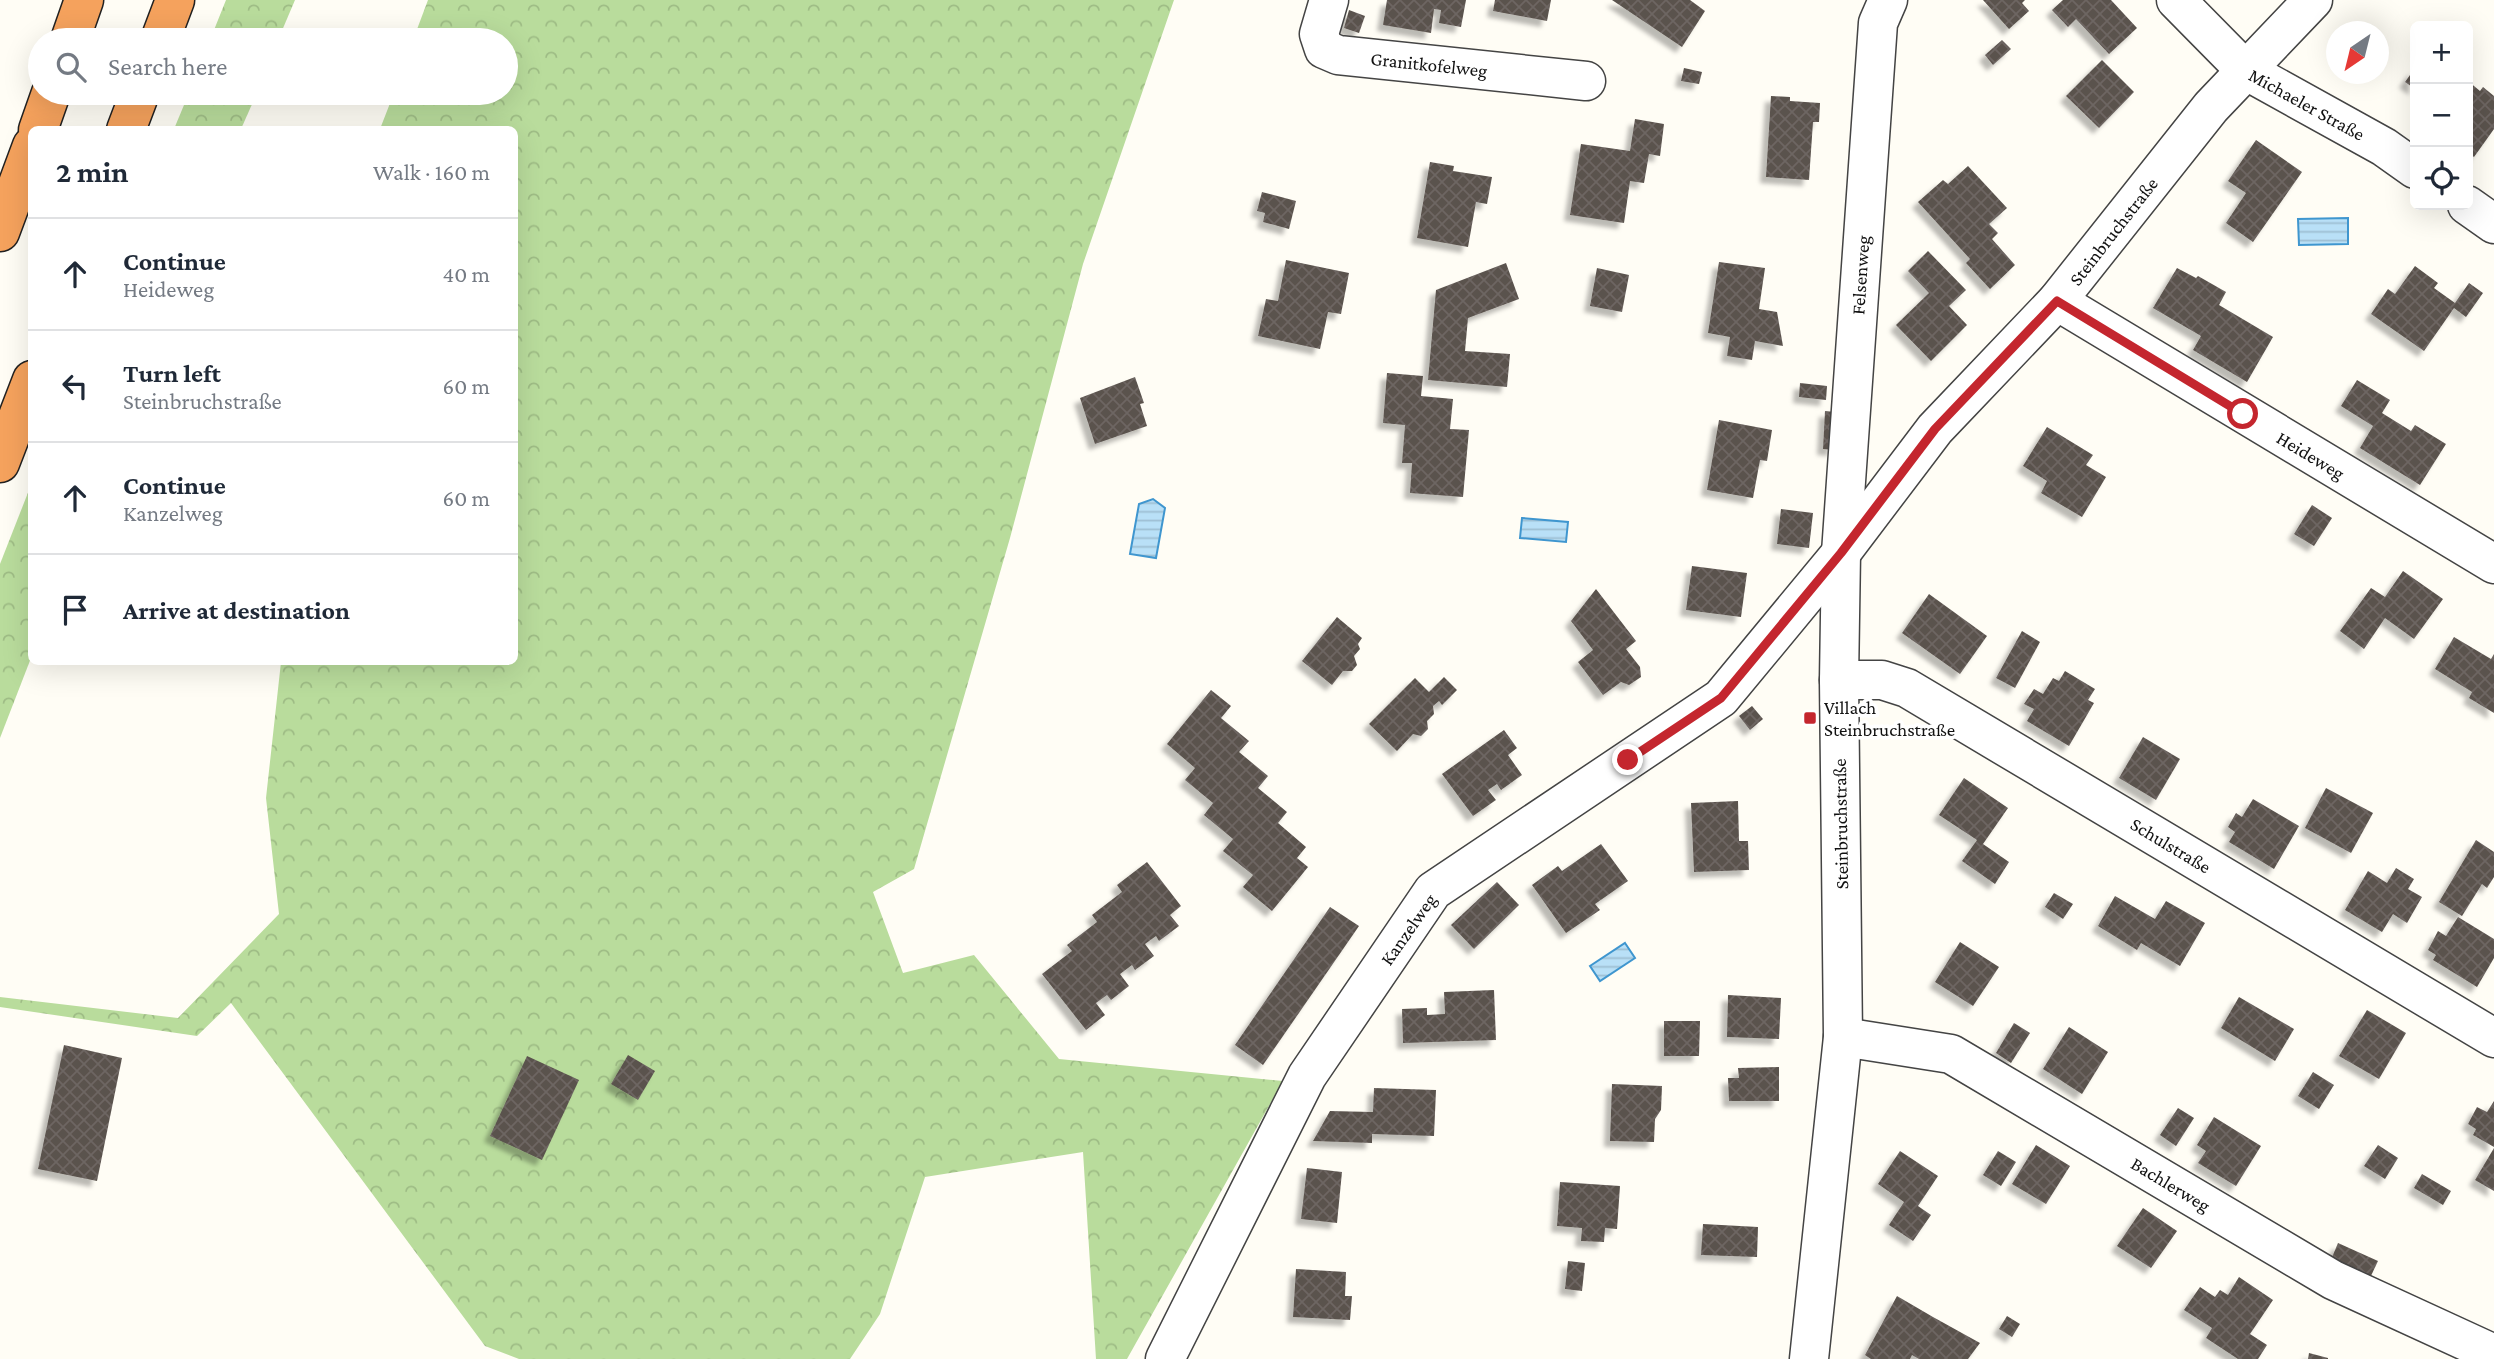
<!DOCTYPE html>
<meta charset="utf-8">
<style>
:root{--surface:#fff;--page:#f2f2f3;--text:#1f2937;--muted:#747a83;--line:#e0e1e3}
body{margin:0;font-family:"Crimson Pro",serif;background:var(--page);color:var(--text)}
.controls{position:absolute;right:21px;top:21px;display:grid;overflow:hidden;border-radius:10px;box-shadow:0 7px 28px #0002}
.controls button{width:63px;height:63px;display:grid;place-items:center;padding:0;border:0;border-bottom:2px solid var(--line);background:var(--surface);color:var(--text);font:35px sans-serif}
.compass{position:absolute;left:2326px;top:21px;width:63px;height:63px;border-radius:50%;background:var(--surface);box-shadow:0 7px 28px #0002;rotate:215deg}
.stop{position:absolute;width:21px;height:21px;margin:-16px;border:5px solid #c4262e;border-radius:50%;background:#fff}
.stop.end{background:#c4262e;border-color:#fff;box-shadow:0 2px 7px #0008}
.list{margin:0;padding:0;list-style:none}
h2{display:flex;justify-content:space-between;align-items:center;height:91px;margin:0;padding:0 28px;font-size:30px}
h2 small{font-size:23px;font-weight:400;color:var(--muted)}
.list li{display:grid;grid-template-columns:46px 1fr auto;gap:21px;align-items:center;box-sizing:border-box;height:112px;padding:0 28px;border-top:2px solid var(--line)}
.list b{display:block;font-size:26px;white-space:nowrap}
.list p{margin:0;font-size:23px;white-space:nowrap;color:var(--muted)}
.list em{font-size:23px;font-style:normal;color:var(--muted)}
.icon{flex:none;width:38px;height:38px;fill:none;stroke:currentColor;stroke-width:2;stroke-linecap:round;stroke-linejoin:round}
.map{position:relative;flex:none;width:2494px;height:1359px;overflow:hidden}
.search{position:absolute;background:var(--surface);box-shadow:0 7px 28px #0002;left:28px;top:28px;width:490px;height:77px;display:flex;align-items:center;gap:18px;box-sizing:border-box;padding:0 24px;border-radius:38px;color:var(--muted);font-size:26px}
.panel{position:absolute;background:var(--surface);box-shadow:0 7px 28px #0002;left:28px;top:126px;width:490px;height:539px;border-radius:10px}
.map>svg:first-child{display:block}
.forest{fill:url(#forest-crowns)}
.water{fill:url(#water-rules);stroke:#3f96cf;stroke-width:2}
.building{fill:url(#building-cross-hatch);filter:url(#shadow)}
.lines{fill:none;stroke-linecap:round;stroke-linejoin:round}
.street-casing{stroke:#444;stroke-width:41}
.highway-casing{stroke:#222;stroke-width:41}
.street{stroke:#fff;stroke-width:38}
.highway{stroke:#f5a25d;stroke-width:38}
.route{stroke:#c4262e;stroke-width:9}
.poi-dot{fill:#c4262e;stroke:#fff;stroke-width:2.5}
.labels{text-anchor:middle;stroke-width:7;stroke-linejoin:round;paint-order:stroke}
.street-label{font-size:19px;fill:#111;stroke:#fff}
.poi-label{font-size:19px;fill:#111;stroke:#fff;text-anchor:start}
</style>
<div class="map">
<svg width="2494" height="1359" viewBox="0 0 2494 1359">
<defs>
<pattern id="forest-crowns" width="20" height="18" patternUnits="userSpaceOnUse" patternTransform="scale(1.75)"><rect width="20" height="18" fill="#b9dc9c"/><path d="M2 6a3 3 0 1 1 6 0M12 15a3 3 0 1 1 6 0" fill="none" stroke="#9ebc85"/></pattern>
<pattern id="water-rules" width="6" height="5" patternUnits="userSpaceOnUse" patternTransform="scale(1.75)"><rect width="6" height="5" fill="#b9e0f7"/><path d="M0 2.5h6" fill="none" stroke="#9ebfd3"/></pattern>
<pattern id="building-cross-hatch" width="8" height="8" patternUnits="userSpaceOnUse" patternTransform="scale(1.75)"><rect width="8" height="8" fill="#5a524d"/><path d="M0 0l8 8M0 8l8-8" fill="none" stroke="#6d6662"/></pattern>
<filter id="shadow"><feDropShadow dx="-6" dy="6" stdDeviation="2" flood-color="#0004"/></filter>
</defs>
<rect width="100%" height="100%" fill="#fffdf5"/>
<!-- forest -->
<g class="forest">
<path d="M 226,0 L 295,0 L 278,40 L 210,40 Z"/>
<path d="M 428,0 L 1174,0 L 1083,264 L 1010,538 L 914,869 L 873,892 L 903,973 L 974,955 L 1059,1059 L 1283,1081 L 1127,1359 L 1096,1359 L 1083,1152 L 925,1177 L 880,1314 L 850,1359 L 519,1359 L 485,1346 L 231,1003 L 197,1036 L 0,1007 L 0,997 L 178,1018 L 279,914 L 266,798 L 281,662 L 514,662 L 514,130 L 380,129 L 394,93 L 506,93 L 506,40 L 413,40 Z"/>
<path d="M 189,93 L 257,93 L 241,129 L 174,129 Z"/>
<path d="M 31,485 L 31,658 L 0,738 L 0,564 Z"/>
</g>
<!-- water -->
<g class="water">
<path d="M 2348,218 L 2348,244 L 2299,245 L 2298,219 Z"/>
<path d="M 1153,499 L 1165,508 L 1156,558 L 1130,554 L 1139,504 Z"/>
<path d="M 1522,518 L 1568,522 L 1566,542 L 1520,538 Z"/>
<path d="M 1625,943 L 1635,958 L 1600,981 L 1590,966 Z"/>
</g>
<!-- building -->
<g class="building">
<path d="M 1387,0 L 1466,0 L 1461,27 L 1439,23 L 1441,10 L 1434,9 L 1431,33 L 1383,25 Z"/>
<path d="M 1495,0 L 1551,0 L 1547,21 L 1493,11 Z"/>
<path d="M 1612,0 L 1690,0 L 1705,11 L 1682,47 Z"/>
<path d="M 1983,0 L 2025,0 L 2022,3 L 2029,11 L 2009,29 Z"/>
<path d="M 2063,0 L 2111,0 L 2137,28 L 2109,54 L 2076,19 L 2068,27 L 2052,10 Z"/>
<path d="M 1349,10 L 1365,16 L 1359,33 L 1344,28 Z"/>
<path d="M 2002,40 L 2011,49 L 1993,65 L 1985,55 Z"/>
<path d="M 2102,60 L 2134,92 L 2099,128 L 2066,96 Z"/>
<path d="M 1684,68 L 1702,72 L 1699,84 L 1681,81 Z"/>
<path d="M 2415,68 L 2415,89 L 2405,82 Z"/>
<path d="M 2468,81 L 2480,91 L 2483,87 L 2494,96 L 2494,129 L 2474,157 L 2468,152 Z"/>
<path d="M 1771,96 L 1790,97 L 1790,101 L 1820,103 L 1819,122 L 1813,122 L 1809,180 L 1766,177 Z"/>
<path d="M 1635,119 L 1664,124 L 1660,156 L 1649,154 L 1644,183 L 1630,181 L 1624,223 L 1570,215 L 1581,144 L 1630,151 Z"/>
<path d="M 2256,140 L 2302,172 L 2253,242 L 2226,223 L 2246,193 L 2228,181 Z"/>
<path d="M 1430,162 L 1454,166 L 1453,171 L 1492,177 L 1487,204 L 1476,202 L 1468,247 L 1417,238 Z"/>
<path d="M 1968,166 L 2007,208 L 1989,224 L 1998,233 L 1992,239 L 2015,265 L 1990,289 L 1966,263 L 1970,259 L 1918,202 L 1943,180 L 1948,184 Z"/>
<path d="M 1262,192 L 1296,201 L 1289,229 L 1263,222 L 1265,213 L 1257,211 Z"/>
<path d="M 1928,251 L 1966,290 L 1949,306 L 1967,325 L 1931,361 L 1896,325 L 1929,293 L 1908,271 Z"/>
<path d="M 1286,260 L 1349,273 L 1341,314 L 1328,312 L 1320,349 L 1258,336 L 1266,299 L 1278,301 Z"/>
<path d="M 1719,262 L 1765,268 L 1759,309 L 1777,312 L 1783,346 L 1755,341 L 1752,360 L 1727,356 L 1730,337 L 1708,333 Z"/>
<path d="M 1506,263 L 1519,299 L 1468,318 L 1465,351 L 1510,354 L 1507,387 L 1428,380 L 1436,290 Z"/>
<path d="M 2415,266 L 2438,283 L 2434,288 L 2455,303 L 2469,283 L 2483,293 L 2466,317 L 2454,308 L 2424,351 L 2371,314 L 2388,289 L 2395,294 Z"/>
<path d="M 1597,268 L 1629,275 L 1622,312 L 1590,306 Z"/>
<path d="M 2177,268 L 2196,278 L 2198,276 L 2226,292 L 2219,305 L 2273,337 L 2247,382 L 2193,350 L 2201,336 L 2153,308 Z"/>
<path d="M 1387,373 L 1423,376 L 1421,396 L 1453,399 L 1450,429 L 1469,430 L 1463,497 L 1410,493 L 1412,463 L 1402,463 L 1405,425 L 1383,423 Z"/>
<path d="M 1135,377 L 1144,403 L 1140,404 L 1147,426 L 1095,444 L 1080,398 Z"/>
<path d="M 2357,380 L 2390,400 L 2382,413 L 2411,431 L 2415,425 L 2446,444 L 2420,485 L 2360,448 L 2373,426 L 2341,406 Z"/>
<path d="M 1800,383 L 1827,386 L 1826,400 L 1799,397 Z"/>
<path d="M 1825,411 L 1836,412 L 1834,450 L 1823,449 Z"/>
<path d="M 1719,420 L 1772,430 L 1767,461 L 1760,460 L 1753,498 L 1707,490 Z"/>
<path d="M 2047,427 L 2093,455 L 2086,465 L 2106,477 L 2082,517 L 2041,493 L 2047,481 L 2023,466 Z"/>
<path d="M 2312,505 L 2332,518 L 2314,546 L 2294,534 Z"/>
<path d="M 1781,509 L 1813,513 L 1809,548 L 1777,544 Z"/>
<path d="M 1692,566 L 1747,573 L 1741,617 L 1686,610 Z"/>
<path d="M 2403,571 L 2443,599 L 2414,639 L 2385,618 L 2364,649 L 2340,631 L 2371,588 L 2385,597 Z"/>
<path d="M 1596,589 L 1636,641 L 1626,649 L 1640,667 L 1641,677 L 1629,685 L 1621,682 L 1603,695 L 1578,662 L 1593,650 L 1571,621 Z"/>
<path d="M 1929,594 L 1987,636 L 1960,674 L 1902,633 Z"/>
<path d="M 1337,617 L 1362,638 L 1358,644 L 1360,649 L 1354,656 L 1357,665 L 1352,671 L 1343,671 L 1332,685 L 1302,661 Z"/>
<path d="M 2022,631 L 2040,642 L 2015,688 L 1996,678 Z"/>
<path d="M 2454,637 L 2491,659 L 2494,654 L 2494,713 L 2469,698 L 2472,692 L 2435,669 Z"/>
<path d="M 2065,671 L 2095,689 L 2088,700 L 2094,703 L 2069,746 L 2027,721 L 2034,709 L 2024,704 L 2034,689 L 2043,694 L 2053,678 L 2059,681 Z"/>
<path d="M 1444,677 L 1457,690 L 1442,705 L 1439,701 L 1433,706 L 1434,714 L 1427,721 L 1428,729 L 1421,736 L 1413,734 L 1397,751 L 1369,724 L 1415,678 L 1429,692 Z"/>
<path d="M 1211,690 L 1231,706 L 1221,718 L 1249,741 L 1239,752 L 1268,776 L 1258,788 L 1287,812 L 1278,823 L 1306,847 L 1297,858 L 1308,867 L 1272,911 L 1243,887 L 1253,875 L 1223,851 L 1233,839 L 1204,815 L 1213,803 L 1185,780 L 1195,768 L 1167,744 Z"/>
<path d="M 1752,706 L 1763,719 L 1750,730 L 1739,716 Z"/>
<path d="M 1504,730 L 1517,748 L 1508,755 L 1522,775 L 1501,790 L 1497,784 L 1488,790 L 1496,800 L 1473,816 L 1442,774 Z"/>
<path d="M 2143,737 L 2180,759 L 2156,800 L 2119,778 Z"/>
<path d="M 1964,778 L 2008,808 L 1983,844 L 2009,862 L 1995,884 L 1962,861 L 1977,840 L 1939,815 Z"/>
<path d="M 2326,788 L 2373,813 L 2351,853 L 2305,828 Z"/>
<path d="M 2253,799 L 2299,826 L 2274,869 L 2229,842 L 2235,832 L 2228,827 L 2236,813 L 2242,817 Z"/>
<path d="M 1738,801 L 1739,841 L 1748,841 L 1749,870 L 1694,872 L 1691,803 Z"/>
<path d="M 2476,840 L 2494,852 L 2494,877 L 2487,888 L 2482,884 L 2462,916 L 2439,902 Z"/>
<path d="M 1601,844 L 1628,881 L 1595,904 L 1600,910 L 1566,933 L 1532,885 L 1558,866 L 1562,871 Z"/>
<path d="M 1147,862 L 1181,906 L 1170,915 L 1179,926 L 1159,941 L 1156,936 L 1145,944 L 1154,956 L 1135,970 L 1132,965 L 1120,974 L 1129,986 L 1111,1000 L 1107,995 L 1096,1003 L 1105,1015 L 1086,1030 L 1042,974 L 1072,951 L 1067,945 L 1097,922 L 1092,915 L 1122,892 L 1117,885 Z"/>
<path d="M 2396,868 L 2414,879 L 2408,889 L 2422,897 L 2407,923 L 2393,914 L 2382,932 L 2345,910 L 2368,871 L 2387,883 Z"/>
<path d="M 1497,882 L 1519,905 L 1474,949 L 1451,925 Z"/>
<path d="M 2054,893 L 2073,904 L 2063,919 L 2045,907 Z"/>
<path d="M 2115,896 L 2155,919 L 2166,901 L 2205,923 L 2180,966 L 2141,943 L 2137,950 L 2098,926 Z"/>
<path d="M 1330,907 L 1359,926 L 1263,1065 L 1235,1045 Z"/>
<path d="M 2458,917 L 2494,939 L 2494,958 L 2477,987 L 2433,960 L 2436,955 L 2428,950 L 2438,931 L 2446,936 Z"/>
<path d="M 1960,942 L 1999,967 L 1973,1006 L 1935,982 Z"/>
<path d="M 1494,990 L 1496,1040 L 1403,1043 L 1402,1009 L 1427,1008 L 1427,1015 L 1445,1014 L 1444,992 Z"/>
<path d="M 1728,995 L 1781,998 L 1779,1039 L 1727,1037 Z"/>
<path d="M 2239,997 L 2294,1029 L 2275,1061 L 2221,1028 Z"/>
<path d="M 2367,1010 L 2406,1033 L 2379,1079 L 2339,1056 Z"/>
<path d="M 1664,1021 L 1700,1021 L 1699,1056 L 1664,1056 Z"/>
<path d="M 2014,1023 L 2030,1033 L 2011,1063 L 1996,1053 Z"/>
<path d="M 2069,1027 L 2108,1052 L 2082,1094 L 2043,1069 Z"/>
<path d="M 64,1045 L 122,1058 L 97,1181 L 38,1169 Z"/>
<path d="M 628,1055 L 655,1071 L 638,1100 L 611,1084 Z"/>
<path d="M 527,1056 L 579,1080 L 542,1160 L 490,1136 Z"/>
<path d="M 1779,1067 L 1779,1101 L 1729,1101 L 1728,1078 L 1739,1078 L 1738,1068 Z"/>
<path d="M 2313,1072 L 2334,1085 L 2319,1109 L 2298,1096 Z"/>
<path d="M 1612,1084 L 1662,1086 L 1661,1110 L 1655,1119 L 1654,1142 L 1610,1141 Z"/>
<path d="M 1374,1088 L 1436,1090 L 1434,1136 L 1372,1134 L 1372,1143 L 1313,1141 L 1330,1111 L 1373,1112 Z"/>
<path d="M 2494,1101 L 2494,1147 L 2473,1135 L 2476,1129 L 2468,1124 L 2477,1107 L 2487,1112 Z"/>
<path d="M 2178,1108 L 2194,1118 L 2176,1146 L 2160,1135 Z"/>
<path d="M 2214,1117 L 2261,1146 L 2236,1186 L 2198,1163 L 2206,1151 L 2197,1145 Z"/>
<path d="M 2036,1145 L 2070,1166 L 2046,1204 L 2012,1184 Z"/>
<path d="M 2378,1145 L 2398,1158 L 2385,1179 L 2364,1166 Z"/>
<path d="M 2494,1148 L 2494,1191 L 2475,1180 Z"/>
<path d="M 1900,1151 L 1938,1176 L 1918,1206 L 1931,1215 L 1913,1241 L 1889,1225 L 1904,1202 L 1878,1184 Z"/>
<path d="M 1998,1151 L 2016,1162 L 2001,1186 L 1983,1175 Z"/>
<path d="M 1307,1168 L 1342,1172 L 1337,1223 L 1301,1219 Z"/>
<path d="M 2422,1174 L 2451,1191 L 2443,1205 L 2414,1188 Z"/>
<path d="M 1560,1182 L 1620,1186 L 1617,1229 L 1605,1228 L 1604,1242 L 1581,1241 L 1582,1228 L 1557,1226 Z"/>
<path d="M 2143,1208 L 2177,1231 L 2151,1268 L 2117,1246 Z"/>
<path d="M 1703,1224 L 1758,1227 L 1757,1257 L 1701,1255 Z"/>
<path d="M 2338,1243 L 2378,1261 L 2369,1280 L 2330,1262 Z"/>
<path d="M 1568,1261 L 1585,1263 L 1582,1291 L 1565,1289 Z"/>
<path d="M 1296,1269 L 1346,1272 L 1345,1296 L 1352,1296 L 1350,1320 L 1293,1317 Z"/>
<path d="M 2239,1277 L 2273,1300 L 2250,1334 L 2267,1345 L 2258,1359 L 2238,1359 L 2206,1338 L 2212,1328 L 2184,1310 L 2200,1287 L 2215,1297 L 2220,1290 L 2228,1295 Z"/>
<path d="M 1897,1296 L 1933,1317 L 1980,1343 L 1968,1359 L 1919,1359 L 1912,1355 L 1910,1359 L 1871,1359 L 1865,1355 Z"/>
<path d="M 2007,1316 L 2020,1324 L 2012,1337 L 1999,1329 Z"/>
<path d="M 2309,1353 L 2328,1358 L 2328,1359 L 2308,1359 Z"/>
</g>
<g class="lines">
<defs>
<g id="street">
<path d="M 1329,0 L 1319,34 L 1324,49 L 1338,55 L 1586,81"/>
<path d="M 2176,0 L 2245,70 L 2384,147 L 2415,169"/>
<path d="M 2467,205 L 2494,224"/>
<path d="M 2057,301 L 2494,564"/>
<path d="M 1839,680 L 1882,680 L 1907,688 L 2494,1038"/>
<path d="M 1843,1037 L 1951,1054 L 2333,1280 L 2494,1354"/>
<path d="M 1165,1359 L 1307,1076 L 1433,891 L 1721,698 L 1841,553 L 1935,429 L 2057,301 L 2211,107 L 2313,0"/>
<path d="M 1809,1359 L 1843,1037 L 1839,680 L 1841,553 L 1878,23 L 1888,0"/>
</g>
<g id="highway">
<path d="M 70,40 L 84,0"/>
<path d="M 160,40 L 175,0"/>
<path d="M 38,130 L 51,93"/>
<path d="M 126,130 L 140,93"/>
<path d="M 0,232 L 32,146"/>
<path d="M 0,463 L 32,380"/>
</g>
</defs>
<!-- street casing -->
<use href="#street" class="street-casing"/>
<!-- highway casing -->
<use href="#highway" class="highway-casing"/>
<!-- street -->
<use href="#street" class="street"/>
<!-- highway -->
<use href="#highway" class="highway"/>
</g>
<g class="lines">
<!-- route -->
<path class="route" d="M 1628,760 L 1721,698 L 1841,553 L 1935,429 L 2057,301 L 2243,414"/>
</g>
<!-- markers -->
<rect class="poi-dot" x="1803" y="711" width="14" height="14" rx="3.5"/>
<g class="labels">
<!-- street labels -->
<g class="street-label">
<text transform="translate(1429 64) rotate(6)" y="7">Granitkofelweg</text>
<text transform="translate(2307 104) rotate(29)" y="7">Michaeler Straße</text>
<text transform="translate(2113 231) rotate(-52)" y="7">Steinbruchstraße</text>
<text transform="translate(1860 275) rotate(-86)" y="7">Felsenweg</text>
<text transform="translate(2311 455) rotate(31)" y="7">Heideweg</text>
<text transform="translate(1840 824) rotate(-91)" y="7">Steinbruchstraße</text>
<text transform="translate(2171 845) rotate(31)" y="7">Schulstraße</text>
<text transform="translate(1408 929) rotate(-55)" y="7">Kanzelweg</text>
<text transform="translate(2171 1184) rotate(31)" y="7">Bachlerweg</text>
</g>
<!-- poi labels -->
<g class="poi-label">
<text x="1824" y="714">Villach<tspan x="1824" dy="22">Steinbruchstraße</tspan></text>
</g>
</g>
</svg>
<div class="controls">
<button>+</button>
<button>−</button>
<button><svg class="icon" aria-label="locate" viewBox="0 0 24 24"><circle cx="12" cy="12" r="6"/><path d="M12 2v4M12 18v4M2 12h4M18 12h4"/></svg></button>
</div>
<svg class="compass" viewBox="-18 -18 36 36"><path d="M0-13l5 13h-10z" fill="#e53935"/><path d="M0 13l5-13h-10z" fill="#747a83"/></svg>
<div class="stop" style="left:2243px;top:414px"></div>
<div class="stop end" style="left:1628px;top:760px"></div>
<div class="search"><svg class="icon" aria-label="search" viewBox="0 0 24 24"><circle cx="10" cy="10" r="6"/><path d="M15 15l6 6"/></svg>Search here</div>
<section class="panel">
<h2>2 min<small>Walk · 160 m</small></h2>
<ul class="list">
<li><svg class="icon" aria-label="ahead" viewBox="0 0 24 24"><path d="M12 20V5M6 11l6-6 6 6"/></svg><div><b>Continue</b><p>Heideweg</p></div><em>40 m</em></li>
<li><svg class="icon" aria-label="left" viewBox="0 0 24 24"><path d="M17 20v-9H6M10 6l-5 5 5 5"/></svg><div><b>Turn left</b><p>Steinbruchstraße</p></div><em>60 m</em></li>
<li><svg class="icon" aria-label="ahead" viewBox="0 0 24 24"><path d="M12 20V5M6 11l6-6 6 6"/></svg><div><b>Continue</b><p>Kanzelweg</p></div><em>60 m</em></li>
<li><svg class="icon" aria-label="arrive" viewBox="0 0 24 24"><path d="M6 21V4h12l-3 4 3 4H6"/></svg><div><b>Arrive at destination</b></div></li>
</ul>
</section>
</div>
